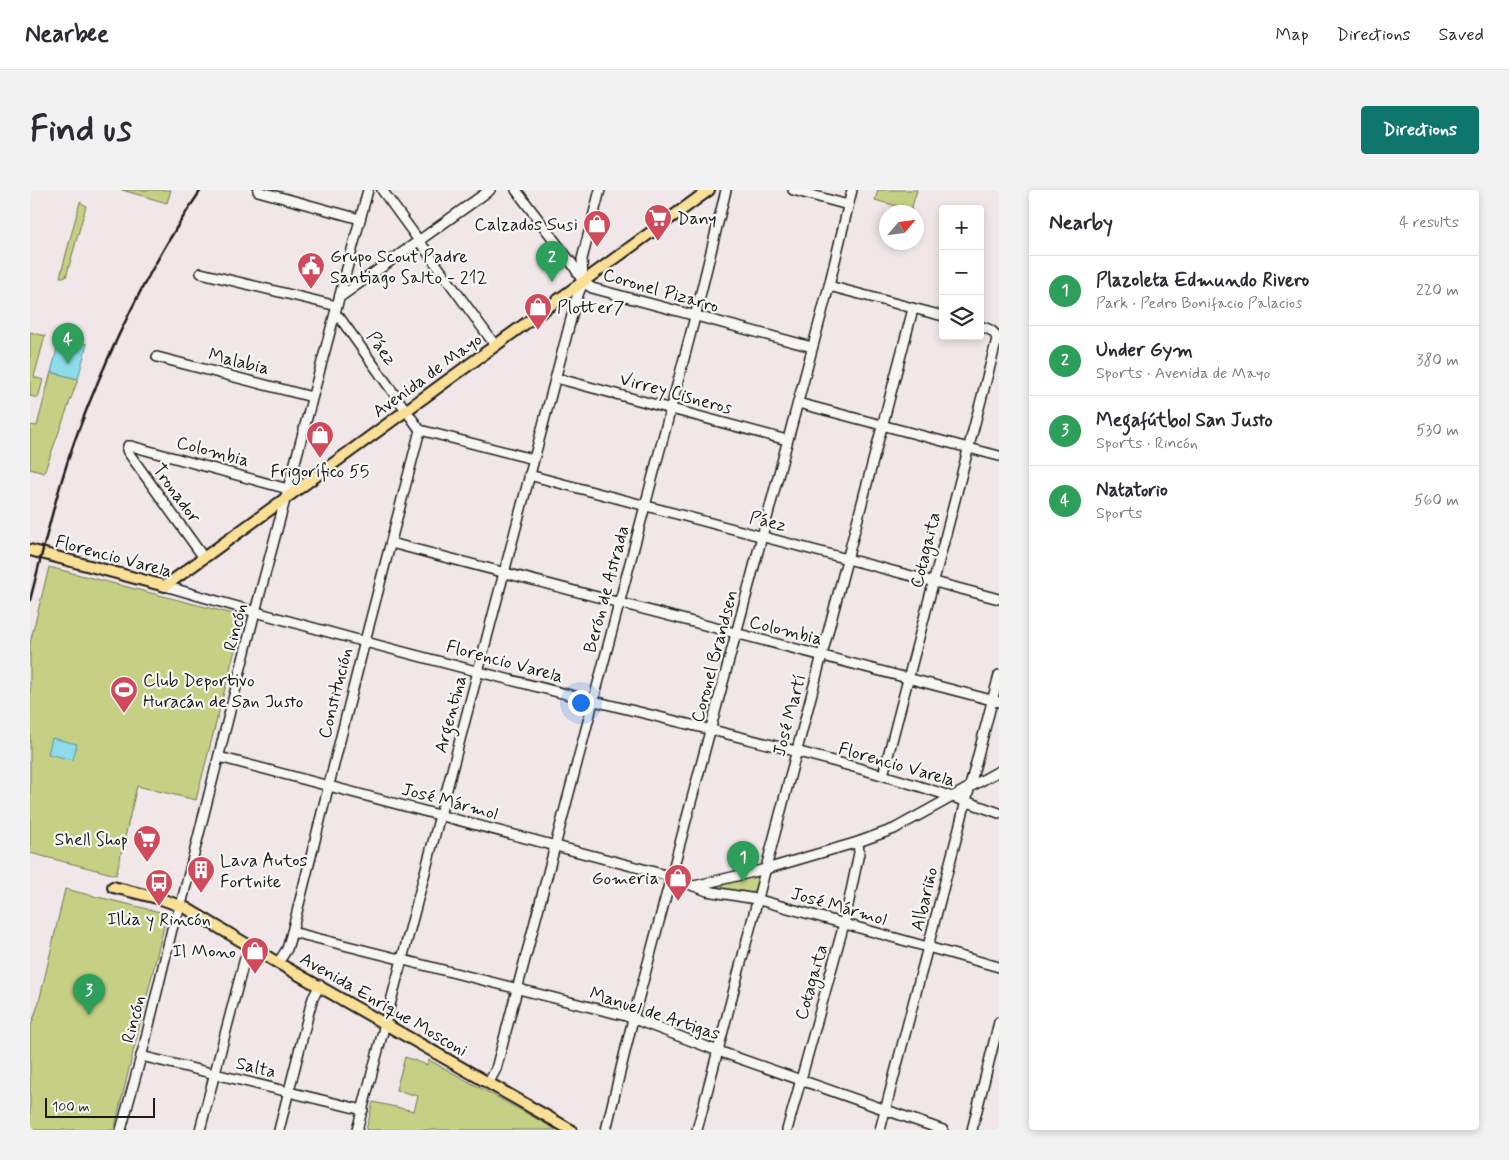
<!DOCTYPE html>
<meta charset="utf-8">
<style>
:root{--surface:#fff;--page:#f2f2f3;--text:#2b2b33;--muted:#7c7c81;--line:#e1e1e2;--accent:#0f766e}
body{margin:0;font-family:Mynerve,sans-serif;background:var(--page);color:var(--text)}
.controls{position:absolute;right:15px;top:15px;display:grid;overflow:hidden;border-radius:5px;box-shadow:0 2px 8px #0003}
.controls button{width:45px;height:45px;display:grid;place-items:center;padding:0;border:0;border-bottom:1px solid var(--line);background:var(--surface);color:var(--text);font:25px sans-serif}
.compass{position:absolute;left:849px;top:15px;width:45px;height:45px;border-radius:50%;background:var(--surface);box-shadow:0 2px 8px #0003;rotate:62deg}
.scale{position:absolute;left:15px;bottom:12px;width:110px;box-sizing:border-box;padding-left:5px;border:2px solid #1c1c1c;border-top:0;font-size:14px;line-height:18px;white-space:nowrap;color:#1c1c1c;-webkit-text-stroke:4px #f6f6f2;paint-order:stroke}
.you{position:absolute;left:550px;top:512px;width:18px;height:18px;margin:-12px;border:4px solid #fff;border-radius:50%;background:#1a73e8;box-shadow:0 0 0 8px #1a73e833}
.badge{display:grid;place-items:center;width:32px;height:32px;border-radius:50%;background:var(--accent);color:#fff;font-size:16px;font-weight:700}
.pin{position:absolute;translate:-50% -41px;filter:drop-shadow(0 1px 2px #0008)}
.pin::after{content:'';position:absolute;top:26px;width:18px;height:15px;background:inherit;clip-path:polygon(0 0,100% 0,50% 100%)}
.list{margin:0;padding:0;list-style:none}
h2{display:flex;justify-content:space-between;align-items:center;height:65px;margin:0;padding:0 20px;font-size:21px}
h2 small{font-size:16px;font-weight:400;color:var(--muted)}
.list li{display:grid;grid-template-columns:32px 1fr auto;gap:15px;align-items:center;box-sizing:border-box;height:70px;padding:0 20px;border-top:1px solid var(--line)}
.list b{display:block;font-size:19px;white-space:nowrap}
.list p{margin:0;font-size:16px;white-space:nowrap;color:var(--muted)}
.list em{font-size:16px;font-style:normal;color:var(--muted)}
.icon{flex:none;width:28px;height:28px;fill:none;stroke:currentColor;stroke-width:2;stroke-linecap:round;stroke-linejoin:round}
.map{position:relative;flex:none;width:969px;height:940px;overflow:hidden;border-radius:5px}
header{display:flex;align-items:center;gap:30px;box-sizing:border-box;height:70px;padding:0 25px;background:var(--surface);border-bottom:1px solid var(--line)}
header strong{font-size:24px}
nav{display:flex;gap:28px;margin-inline-start:auto;font-size:18px}
.intro{display:flex;align-items:center;justify-content:space-between;box-sizing:border-box;height:120px;padding:0 30px}
h1{margin:0;font-size:35px}
.button{padding:12px 22px;border-radius:5px;background:var(--accent);color:#fff;font-size:18px;font-weight:700}
main{display:flex;gap:30px;padding:0 30px}
aside{flex:1;background:var(--surface);border-radius:5px;box-shadow:0 2px 8px #0003}
.map>svg:first-child{display:block}
.green{fill:#c5d084;stroke:#707650}
.water{fill:#8ddcec;stroke:#608f99}
.lines{fill:none;stroke-linecap:round;stroke-linejoin:round}
.minor-casing{stroke:#1c1c1c;stroke-width:12}
.major-casing{stroke:#1c1c1c;stroke-width:14}
.minor{stroke:#f6f6f2;stroke-width:9}
.major{stroke:#fadf96;stroke-width:10}
.rail{stroke:#1c1c1c;stroke-width:2.5}
.labels{text-anchor:middle;stroke-width:4.5;stroke-linejoin:round;paint-order:stroke}
.poi-label{font-size:18px;fill:#1c1c1c;stroke:#f6f6f2;text-anchor:start}
.street-label{font-size:18px;fill:#1c1c1c;stroke:#f6f6f2}
</style>
<header>
<strong>Nearbee</strong>
<nav><a>Map</a><a>Directions</a><a>Saved</a></nav>
</header>
<div class="intro"><h1>Find us</h1><a class="button">Directions</a></div>
<main>
<div class="map">
<svg width="969" height="940" viewBox="0 0 969 940">
<rect width="100%" height="100%" fill="#f1e7e9"/>
<filter id="ink" filterUnits="userSpaceOnUse"><feTurbulence type="fractalNoise" baseFrequency=".02" numOctaves="2"/><feDisplacementMap in="SourceGraphic" scale="10" xChannelSelector="R" yChannelSelector="G"/><feConvolveMatrix kernelMatrix="1 2 1 2 8 2 1 2 1" color-interpolation-filters="sRGB"/></filter>
<g filter="url(#ink)">
<!-- green -->
<g class="green">
<path d="M 92,0 L 141,0 L 137,13 Z"/>
<path d="M 848,0 L 887,0 L 881,20 L 845,10 Z"/>
<path d="M 50,12 L 56,16 L 36,87 L 30,87 Z"/>
<path d="M 0,142 L 15,146 L 4,187 L 13,190 L 8,208 L 0,206 Z"/>
<path d="M 21,182 L 48,189 L 14,283 L 0,279 L 0,235 L 7,236 Z"/>
<path d="M 19,377 L 211,426 L 212,433 L 166,610 L 107,596 L 86,685 L 0,663 L 0,453 Z"/>
<path d="M 725,684 L 728,685 C 727,693 726,700 720,705 L 690,701 L 688,696 Z"/>
<path d="M 35,699 L 134,723 L 136,728 L 84,940 L 0,940 L 0,839 L 9,812 Z"/>
<path d="M 375,867 L 397,875 L 399,870 L 527,940 L 336,940 L 343,912 L 384,921 L 388,906 L 366,900 Z"/>
</g>
<!-- water -->
<g class="water">
<path d="M 30,147 L 57,154 L 48,189 L 21,182 Z"/>
<path d="M 22,548 L 47,554 L 43,570 L 18,564 Z"/>
</g>
<g class="lines">
<defs>
<g id="minor">
<path d="M 352,0 L 465,155"/>
<path d="M 486,0 L 543,75 L 553,92 L 562,98 L 782,157"/>
<path d="M 763,0 L 818,15"/>
<path d="M 228,1 L 330,29"/>
<path d="M 171,83 L 307,116"/>
<path d="M 799,96 L 913,126"/>
<path d="M 310,107 L 460,0"/>
<path d="M 305,124 L 310,128 L 390,240 L 503,269"/>
<path d="M 127,167 L 282,207"/>
<path d="M 526,188 L 757,250"/>
<path d="M 768,213 L 969,266"/>
<path d="M 499,285 L 969,409"/>
<path d="M 361,353 L 969,512"/>
<path d="M 174,368 L 98,262 L 97,260 L 98,256 L 101,256 L 258,299"/>
<path d="M 135,396 C 282,439 431,478 580,515 C 710,547 842,577 969,623"/>
<path d="M 189,567 L 632,684 L 677,701 L 726,709 L 969,777"/>
<path d="M 853,585 L 967,149 C 964,140 959,139 950,136"/>
<path d="M 664,696 L 736,679 L 828,652 L 864,639 L 969,581"/>
<path d="M 262,742 L 596,826 L 688,861 L 913,940"/>
<path d="M 248,773 L 257,759 L 262,742 L 335,451 L 390,240"/>
<path d="M 111,866 L 333,920"/>
<path d="M 459,892 L 466,879 L 665,127 L 696,0"/>
<path d="M 91,940 L 114,856 L 142,739 L 151,715 L 225,422 L 338,0"/>
<path d="M 170,940 L 215,768 L 221,757"/>
<path d="M 249,940 L 280,818 L 283,808 L 290,795"/>
<path d="M 327,940 L 546,110 L 553,92 L 552,69 L 570,0"/>
<path d="M 576,940 L 603,829 L 799,96 L 822,0"/>
<path d="M 667,940 L 883,119"/>
<path d="M 757,940 L 814,734 L 829,663 L 828,652"/>
<path d="M 850,940 L 969,485"/>
<path d="M 942,940 L 969,832"/>
</g>
<g id="major">
<path d="M 0,360 L 135,396 L 679,0"/>
<path d="M 83,697 L 131,709 L 156,718 L 248,773 L 541,940"/>
</g>
</defs>
<!-- minor casing -->
<use href="#minor" class="minor-casing"/>
<!-- major casing -->
<use href="#major" class="major-casing"/>
<!-- minor -->
<use href="#minor" class="minor"/>
<!-- major -->
<use href="#major" class="major"/>
<!-- rail -->
<path class="rail" d="M 0,410 C 15,353 28,294 49,239 C 81,155 121,73 171,0"/>
</g>
</g>
<!-- icons -->
<defs>
<symbol id="supermarket-pin" viewBox="-11 -11 22 30"><path d="M0 17L-7.5 6A9.5 9.5 0 1 1 7.5 6Z" fill="#d1495b" stroke="#f6f6f2"/><path d="M-6-5.5h2.5l.6 2H6L4.5 2H-2.5L-4.4-4H-6ZM-1.5 3.2a1.3 1.3 0 1 0 .1 0ZM3 3.2a1.3 1.3 0 1 0 .1 0Z" fill="#fff"/></symbol>
<symbol id="shop-pin" viewBox="-11 -11 22 30"><path d="M0 17L-7.5 6A9.5 9.5 0 1 1 7.5 6Z" fill="#d1495b" stroke="#f6f6f2"/><path d="M-5-2.5h2.3a2.7 3.5 0 0 1 5.4 0H5L5.5 6h-11ZM-1.5-2.5h3a1.5 2.3 0 0 0-3 0Z" fill="#fff"/></symbol>
<symbol id="civic-pin" viewBox="-11 -11 22 30"><path d="M0 17L-7.5 6A9.5 9.5 0 1 1 7.5 6Z" fill="#d1495b" stroke="#f6f6f2"/><path d="M-.6-6.5H3V-4.5H.6V-3L4-1V1h2V6H-6V1h2V-1L-.6-3ZM-1.2 2.5V6h2.4V2.5Z" fill="#fff"/></symbol>
<symbol id="stadium-pin" viewBox="-11 -11 22 30"><path d="M0 17L-7.5 6A9.5 9.5 0 1 1 7.5 6Z" fill="#d1495b" stroke="#f6f6f2"/><path d="M0-5a6.5 5 0 1 0 0 10a6.5 5 0 1 0 0-10ZM-3.5-1.8h7v3.6h-7Z" fill="#fff"/></symbol>
<symbol id="building-pin" viewBox="-11 -11 22 30"><path d="M0 17L-7.5 6A9.5 9.5 0 1 1 7.5 6Z" fill="#d1495b" stroke="#f6f6f2"/><path d="M-4-6H4V6H1V3H-1V6H-4ZM-2.5-4.3h1.7v1.8h-1.7ZM.8-4.3h1.7v1.8H.8ZM-2.5-1h1.7V.8h-1.7ZM.8-1h1.7V.8H.8Z" fill="#fff"/></symbol>
<symbol id="bus-pin" viewBox="-11 -11 22 30"><path d="M0 17L-7.5 6A9.5 9.5 0 1 1 7.5 6Z" fill="#d1495b" stroke="#f6f6f2"/><path d="M-5-6H5V4H4V6H2V4H-2V6H-4V4H-5ZM-3.5-4V0h7V-4ZM-3.5 1.2v1.5H-2V1.2ZM2 1.2v1.5H3.5V1.2Z" fill="#fff"/></symbol>
</defs>
<g fill-rule="evenodd">
<use href="#supermarket-pin" x="612" y="12" width="32" height="43"/>
<use href="#shop-pin" x="551" y="18" width="32" height="43"/>
<use href="#civic-pin" x="265" y="60" width="32" height="43"/>
<use href="#shop-pin" x="492" y="101" width="32" height="43"/>
<use href="#shop-pin" x="274" y="229" width="32" height="43"/>
<use href="#stadium-pin" x="78" y="484" width="32" height="43"/>
<use href="#supermarket-pin" x="101" y="633" width="32" height="43"/>
<use href="#building-pin" x="155" y="664" width="32" height="43"/>
<use href="#shop-pin" x="632" y="672" width="32" height="43"/>
<use href="#bus-pin" x="113" y="677" width="32" height="43"/>
<use href="#shop-pin" x="209" y="745" width="32" height="43"/>
</g>
<g class="labels">
<!-- poi labels -->
<g class="poi-label">
<text x="647" y="34">Dany</text>
<text x="548" y="40" text-anchor="end">Calzados Susi</text>
<text x="300" y="72">Grupo Scout Padre<tspan x="300" dy="21">Santiago Salto - 212</tspan></text>
<text x="527" y="123">Plotter7</text>
<text x="290" y="287" text-anchor="middle">Frigorífico 55</text>
<text x="113" y="496">Club Deportivo<tspan x="113" dy="21">Huracán de San Justo</tspan></text>
<text x="98" y="655" text-anchor="end">Shell Shop</text>
<text x="190" y="676">Lava Autos<tspan x="190" dy="21">Fortnite</tspan></text>
<text x="629" y="694" text-anchor="end">Gomeria</text>
<text x="129" y="735" text-anchor="middle">Illia y Rincón</text>
<text x="206" y="767" text-anchor="end">Il Mono</text>
</g>
<!-- street labels -->
<g class="street-label">
<text transform="translate(631 100) rotate(16)" y="6">Coronel Pizarro</text>
<text transform="translate(352 158) rotate(54)" y="6">Páez</text>
<text transform="translate(209 171) rotate(14)" y="6">Malabia</text>
<text transform="translate(397 185) rotate(-36)" y="6">Avenida de Mayo</text>
<text transform="translate(646 203) rotate(15)" y="6">Virrey Cisneros</text>
<text transform="translate(183 261) rotate(15)" y="6">Colombia</text>
<text transform="translate(147 303) rotate(54)" y="6">Tronador</text>
<text transform="translate(738 331) rotate(14)" y="6">Páez</text>
<text transform="translate(895 360) rotate(-76)" y="6">Cotagaita</text>
<text transform="translate(84 366) rotate(15)" y="6">Florencio Varela</text>
<text transform="translate(576 399) rotate(-75)" y="6">Berón de Astrada</text>
<text transform="translate(205 437) rotate(-76)" y="6">Rincón</text>
<text transform="translate(756 440) rotate(14)" y="6">Colombia</text>
<text transform="translate(684 466) rotate(-75)" y="6">Coronel Brandsen</text>
<text transform="translate(475 471) rotate(15)" y="6">Florencio Varela</text>
<text transform="translate(305 503) rotate(-76)" y="6">Constitución</text>
<text transform="translate(420 524) rotate(-75)" y="6">Argentina</text>
<text transform="translate(759 525) rotate(-75)" y="6">José Martí</text>
<text transform="translate(867 574) rotate(16)" y="6">Florencio Varela</text>
<text transform="translate(420 611) rotate(15)" y="6">José Mármol</text>
<text transform="translate(894 709) rotate(-76)" y="6">Albariño</text>
<text transform="translate(809 716) rotate(16)" y="6">José Mármol</text>
<text transform="translate(781 792) rotate(-74)" y="6">Cotagaita</text>
<text transform="translate(354 814) rotate(30)" y="6">Avenida Enrique Mosconi</text>
<text transform="translate(625 823) rotate(18)" y="6">Manuel de Artigas</text>
<text transform="translate(103 829) rotate(-76)" y="6">Rincón</text>
<text transform="translate(226 877) rotate(14)" y="6">Salta</text>
</g>
</g>
</svg>
<div class="controls">
<button>+</button>
<button>−</button>
<button><svg class="icon" aria-label="layers" viewBox="0 0 24 24"><path d="M12 4l9 5-9 5-9-5zM3 14l9 5 9-5"/></svg></button>
</div>
<svg class="compass" viewBox="-18 -18 36 36"><path d="M0-13l5 13h-10z" fill="#e53935"/><path d="M0 13l5-13h-10z" fill="#7c7c81"/></svg>
<div class="scale">100 m</div>
<div class="you"></div>
<div class="pin badge" style="left:713px;top:692px;background:#2e9e5b">1</div>
<div class="pin badge" style="left:522px;top:92px;background:#2e9e5b">2</div>
<div class="pin badge" style="left:59px;top:825px;background:#2e9e5b">3</div>
<div class="pin badge" style="left:38px;top:174px;background:#2e9e5b">4</div>
</div>
<aside>
<h2>Nearby<small>4 results</small></h2>
<ul class="list">
<li><span class="badge" style="background:#2e9e5b">1</span><div><b>Plazoleta Edmundo Rivero</b><p>Park · Pedro Bonifacio Palacios</p></div><em>220 m</em></li>
<li><span class="badge" style="background:#2e9e5b">2</span><div><b>Under Gym</b><p>Sports · Avenida de Mayo</p></div><em>380 m</em></li>
<li><span class="badge" style="background:#2e9e5b">3</span><div><b>Megafútbol San Justo</b><p>Sports · Rincón</p></div><em>530 m</em></li>
<li><span class="badge" style="background:#2e9e5b">4</span><div><b>Natatorio</b><p>Sports</p></div><em>560 m</em></li>
</ul>
</aside>
</main>
